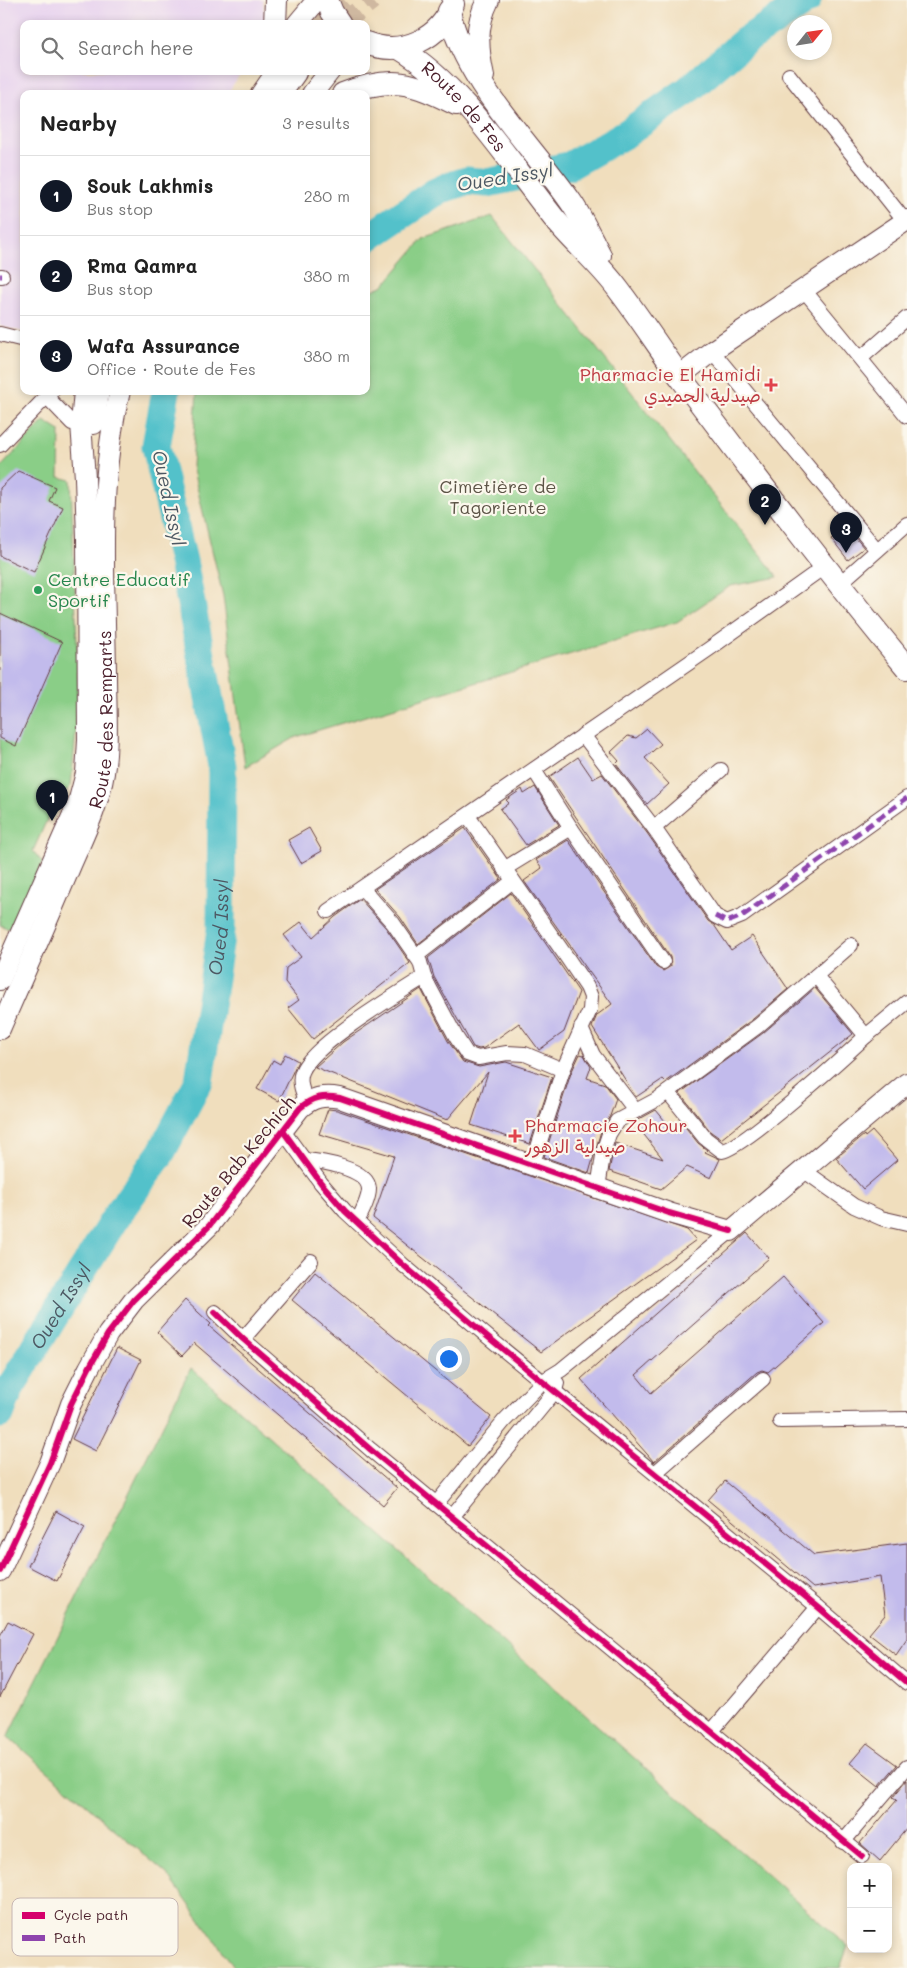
<!DOCTYPE html>
<meta charset="utf-8">
<style>
:root{--surface:#fff;--page:#f6f6f6;--text:#222;--muted:#767676;--line:#e0e0e0;--accent:#111827}
body{margin:0;font-family:Mali,"Playpen Sans Arabic",sans-serif;background:var(--page);color:var(--text)}
.controls{position:absolute;right:15px;bottom:15px;display:grid;overflow:hidden;border-radius:10px;box-shadow:0 2px 8px #0003}
.controls button{width:45px;height:45px;display:grid;place-items:center;padding:0;border:0;border-bottom:1px solid var(--line);background:var(--surface);color:var(--text);font:25px sans-serif}
.compass{position:absolute;left:787px;top:15px;width:45px;height:45px;border-radius:50%;background:var(--surface);box-shadow:0 2px 8px #0003;rotate:60deg}
.you{position:absolute;left:448px;top:1358px;width:18px;height:18px;margin:-12px;border:4px solid #fff;border-radius:50%;background:#1a73e8;box-shadow:0 0 0 8px #1a73e833}
.badge{display:grid;place-items:center;width:32px;height:32px;border-radius:50%;background:var(--accent);color:#fff;font-size:16px;font-weight:700}
.pin{position:absolute;translate:-50% -41px;filter:drop-shadow(0 1px 2px #0008)}
.pin::after{content:'';position:absolute;top:26px;width:18px;height:15px;background:inherit;clip-path:polygon(0 0,100% 0,50% 100%)}
.list{margin:0;padding:0;list-style:none}
h2{display:flex;justify-content:space-between;align-items:center;height:65px;margin:0;padding:0 20px;font-size:21px}
h2 small{font-size:16px;font-weight:400;color:var(--muted)}
.list li{display:grid;grid-template-columns:32px 1fr auto;gap:15px;align-items:center;box-sizing:border-box;height:80px;padding:0 20px;border-top:1px solid var(--line)}
.list b{display:block;font-size:19px;white-space:nowrap}
.list p{margin:0;font-size:16px;white-space:nowrap;color:var(--muted)}
.list em{font-size:16px;font-style:normal;color:var(--muted)}
.icon{flex:none;width:28px;height:28px;fill:none;stroke:currentColor;stroke-width:2;stroke-linecap:round;stroke-linejoin:round}
.map{position:relative;flex:none;width:907px;height:1968px;overflow:hidden}
.search{position:absolute;background:var(--surface);box-shadow:0 2px 8px #0003;left:20px;top:20px;width:350px;height:55px;display:flex;align-items:center;gap:12px;box-sizing:border-box;padding:0 18px;border-radius:10px;color:var(--muted);font-size:19px}
.panel{position:absolute;background:var(--surface);box-shadow:0 2px 8px #0003;left:20px;top:90px;width:350px;height:305px;border-radius:10px}
.map>svg:first-child{display:block}
.built{fill:#e7d2ef}
.green{fill:#8ace87;stroke:#6a7659}
.lines{fill:none;stroke-linecap:round;stroke-linejoin:round}
.river{stroke:#53c1ca;stroke-width:29}
.building{fill:#c2bbec}
.secondary-tunnel{stroke:#cfb8a0;stroke-width:20;stroke-dasharray:20 10;stroke-linecap:butt}
.street-casing{stroke:#633c41;stroke-width:16}
.secondary-casing{stroke:#633c41;stroke-width:22}
.primary-casing{stroke:#633c41;stroke-width:24}
.street{stroke:#fff;stroke-width:14}
.secondary{stroke:#fff;stroke-width:20}
.primary{stroke:#fff;stroke-width:22}
.quiet{stroke:#8e44ad;stroke-width:5;stroke-dasharray:10 5;stroke-linecap:butt}
.cycleway-casing{stroke:#fbf7ec;stroke-width:9}
.cycleway{stroke:#d6006c;stroke-width:6}
.health-dot{fill:#e0444e;stroke:#fbf7ec;stroke-width:2}
.leisure-dot{fill:#2e9e5b;stroke:#fbf7ec;stroke-width:2}
.labels{text-anchor:middle;stroke-width:4.5;stroke-linejoin:round;paint-order:stroke}
.street-label{font-size:18px;fill:#4a1f2b;stroke:#fbf7ec}
.health-label{font-size:18px;fill:#be3a42;stroke:#fbf7ec;text-anchor:end}
.park-label{font-size:18px;fill:#5d5447;stroke:#fbf7ec}
.leisure-label{font-size:18px;fill:#27864d;stroke:#fbf7ec;text-anchor:start}
.water-label{font-size:19px;font-style:italic;fill:#4d5863;stroke:#fbf7ec}
.key{fill:#fbf7ec;stroke:#c6b6b2;stroke-width:1}
.key-label{font-size:14px;fill:#4a1f2b}
</style>
<div class="map">
<svg width="907" height="1968" viewBox="0 0 907 1968">
<rect width="100%" height="100%" fill="#fbf7ec"/>
<filter id="ink" filterUnits="userSpaceOnUse"><feTurbulence type="fractalNoise" baseFrequency=".02" numOctaves="2"/><feDisplacementMap in="SourceGraphic" scale="10" xChannelSelector="R" yChannelSelector="G"/><feConvolveMatrix kernelMatrix="1 2 1 2 8 2 1 2 1" color-interpolation-filters="sRGB"/></filter>
<filter id="wash" filterUnits="userSpaceOnUse"><feTurbulence type="fractalNoise" baseFrequency=".0096" numOctaves="4" result="noise"/><feDisplacementMap in="SourceGraphic" scale="20" xChannelSelector="R" yChannelSelector="G"/><feGaussianBlur stdDeviation="1.12" result="paint"/><feColorMatrix in="noise" values="0 0 0 0 0 0 0 0 0 0 0 0 0 0 0 0 0 1.4 0 .05"/><feComposite in="paint" operator="in"/></filter>
<g filter="url(#wash)">
<rect width="100%" height="100%" fill="#f0debd"/>
<!-- built -->
<path class="built" d="M 0,0 L 263,0 L 265,24 L 24,24 L 24,71 L 242,71 L 227,94 L 24,94 L 24,332 L 0,326 Z"/>
<!-- green -->
<g class="green">
<path d="M 492,216 L 778,577 L 730,586 L 677,622 L 296,737 L 245,767 L 223,596 L 192,466 L 197,391 L 366,391 L 366,293 L 384,285 L 423,239 Z"/>
<path d="M 44,421 L 60,431 L 59,477 L 71,480 L 79,700 L 71,786 L 53,806 L 33,851 L 43,863 L 9,929 L 0,925 L 0,468 Z"/>
<path d="M 191,1368 L 848,1946 L 840,1968 L 235,1968 L 168,1875 L 8,1737 Z"/>
</g>
<g class="lines">
<!-- river -->
<g class="river">
<path d="M 366,239 L 434,193 L 447,187 L 467,181 L 487,183 L 569,166 L 627,133 L 688,90 L 745,41 L 807,0"/>
<path id="s1" d="M 0,1414 L 10,1388 L 117,1215 L 161,1153 L 199,1081 L 221,930 L 222,766 L 183,561 L 156,446 L 166,391"/>
</g>
</g>
<g id="blocks">
<!-- building -->
<g class="building">
<path d="M 18,471 L 55,487 L 49,501 L 63,507 L 34,572 L 0,556 L 0,488 Z"/>
<path d="M 846,526 L 864,548 L 848,560 L 831,538 Z"/>
<path d="M 0,613 L 62,642 L 16,746 L 0,738 Z"/>
<path d="M 647,729 L 661,744 L 645,758 L 669,784 L 647,804 L 616,764 L 619,761 L 611,752 L 628,736 L 636,738 Z"/>
<path d="M 578,757 L 593,779 L 602,774 L 647,833 L 708,921 L 714,925 L 731,950 L 752,936 L 788,989 L 753,1019 L 666,1082 L 663,1079 L 636,1097 L 592,1027 L 597,1015 L 612,1004 L 524,881 L 542,868 L 536,860 L 568,840 L 656,967 L 663,971 L 671,966 L 670,957 L 549,777 Z"/>
<path d="M 535,787 L 559,825 L 526,845 L 500,809 L 509,803 L 506,800 L 522,789 L 524,794 Z"/>
<path d="M 309,828 L 322,851 L 301,863 L 288,840 Z"/>
<path d="M 465,828 L 501,879 L 418,944 L 400,917 L 375,889 Z"/>
<path d="M 511,893 L 579,992 L 564,1032 L 539,1050 L 519,1023 L 484,1048 L 479,1049 L 473,1047 L 434,977 L 428,958 Z"/>
<path d="M 360,899 L 386,928 L 410,963 L 313,1039 L 288,1008 L 299,1000 L 285,982 L 286,968 L 301,957 L 284,935 L 301,922 L 313,937 L 335,917 Z"/>
<path d="M 815,988 L 853,1034 L 721,1139 L 711,1132 L 680,1093 L 763,1033 Z"/>
<path d="M 421,989 L 448,1041 L 463,1062 L 479,1067 L 506,1062 L 552,1077 L 530,1144 L 471,1125 L 488,1072 L 447,1120 L 315,1067 L 343,1042 Z"/>
<path d="M 285,1054 L 298,1061 L 279,1101 L 257,1089 L 273,1060 L 280,1064 Z"/>
<path d="M 580,1054 L 584,1055 L 591,1067 L 587,1078 L 605,1084 L 616,1099 L 610,1116 L 601,1131 L 589,1173 L 544,1157 L 571,1073 Z"/>
<path d="M 328,1109 L 337,1110 L 687,1230 L 696,1240 L 541,1352 L 373,1218 L 394,1156 L 319,1134 Z"/>
<path d="M 656,1110 L 674,1132 L 683,1124 L 698,1143 L 707,1150 L 705,1152 L 720,1159 L 711,1178 L 687,1167 L 661,1189 L 609,1171 L 615,1143 L 663,1159 L 634,1122 Z"/>
<path d="M 872,1131 L 897,1160 L 863,1189 L 836,1158 L 864,1135 L 865,1137 Z"/>
<path d="M 747,1233 L 769,1258 L 636,1375 L 651,1393 L 783,1277 L 824,1323 L 768,1372 L 762,1370 L 757,1372 L 654,1462 L 581,1379 Z"/>
<path d="M 315,1272 L 491,1417 L 468,1446 L 292,1300 Z"/>
<path d="M 185,1300 L 211,1324 L 209,1326 L 397,1488 L 383,1505 L 194,1343 L 182,1356 L 157,1332 Z"/>
<path d="M 117,1348 L 141,1360 L 96,1451 L 72,1439 Z"/>
<path d="M 725,1481 L 814,1555 L 907,1543 L 907,1639 L 896,1655 L 869,1634 L 885,1615 L 880,1577 L 813,1588 L 708,1500 Z"/>
<path d="M 56,1511 L 85,1527 L 57,1581 L 28,1566 Z"/>
<path d="M 8,1621 L 33,1634 L 0,1697 L 0,1636 Z"/>
<path d="M 867,1743 L 897,1765 L 879,1786 L 850,1763 Z"/>
<path d="M 907,1780 L 907,1828 L 880,1861 L 860,1843 L 897,1800 L 893,1797 Z"/>
</g>
</g>
</g>
<g filter="url(#ink)">
<use href="#blocks" fill-opacity="0" stroke="#633c41" stroke-width="1"/>
<g class="lines">
<!-- secondary-tunnel -->
<g class="secondary-tunnel">
<path d="M 318,24 L 344,0"/>
<path d="M 342,24 L 372,0"/>
</g>
<defs>
<g id="street">
<path d="M 789,75 L 905,221"/>
<path d="M 0,276 L 2,276"/>
<path d="M 804,290 L 907,416"/>
<path d="M 0,334 L 24,340"/>
<path d="M 712,351 L 877,550"/>
<path d="M 861,358 L 907,318"/>
<path d="M 47,397 L 72,423 L 81,424"/>
<path d="M 0,445 L 52,391"/>
<path d="M 838,585 L 907,524"/>
<path d="M 583,735 L 654,828 L 715,916 L 727,922 L 742,916 L 907,798"/>
<path d="M 468,816 L 568,959 L 587,987 L 591,997 L 590,1010 L 563,1070 L 532,1166"/>
<path d="M 571,828 L 663,962"/>
<path d="M 654,828 L 721,770"/>
<path d="M 504,869 L 571,828 L 534,770"/>
<path d="M 362,888 L 393,923 L 420,962 L 424,977 L 456,1037 L 467,1054 L 478,1058 L 507,1053 L 525,1054 L 563,1070"/>
<path d="M 328,911 L 709,649 L 824,567"/>
<path d="M 416,956 L 513,881"/>
<path d="M 816,976 L 866,1036 L 907,1002"/>
<path d="M 581,1028 L 593,1055 L 635,1110"/>
<path d="M 668,1092 L 705,1138 L 722,1151 C 742,1149 845,1056 866,1036"/>
<path d="M 307,1102 C 303,1093 298,1082 302,1072 C 312,1045 396,995 424,977"/>
<path d="M 283,1131 L 321,1183 L 345,1211 L 402,1264 L 488,1337 L 818,1607 L 907,1683"/>
<path d="M 304,1160 C 320,1161 368,1168 369,1189 C 369,1199 362,1212 357,1222"/>
<path d="M 803,1170 L 854,1206 L 881,1218 L 907,1224"/>
<path d="M 598,1188 L 604,1149 L 609,1134 L 617,1121 L 658,1099 L 758,1026 L 851,945"/>
<path d="M 215,1312 L 243,1339 L 371,1450 L 862,1856"/>
<path d="M 243,1339 L 311,1261"/>
<path d="M 780,1421 L 907,1419"/>
<path d="M 655,1473 L 763,1379"/>
<path d="M 436,1504 L 504,1421 L 543,1381 L 561,1370 L 731,1231"/>
<path d="M 452,1517 L 555,1391 L 557,1383"/>
<path d="M 711,1732 L 818,1607"/>
<path d="M 843,1842 L 907,1767"/>
</g>
<g id="secondary">
<path d="M 297,24 L 317,0"/>
<path d="M 261,94 L 277,71"/>
<path d="M 281,94 L 296,73"/>
<path d="M 312,94 L 330,71"/>
<path d="M 680,376 L 712,351 L 907,220"/>
<path d="M 94,424 L 99,391"/>
<path d="M 0,980 L 78,803 L 86,773 L 88,740 L 87,538 L 85,478 L 81,424 L 84,391"/>
<path id="s2" d="M 0,1029 C 24,974 48,920 71,865 C 84,835 99,805 104,773 C 109,740 106,707 106,674 C 105,581 97,483 120,391"/>
<path d="M 0,1571 L 50,1463 L 71,1404 L 89,1368 L 108,1334 L 134,1300 L 209,1226 L 300,1108 C 313,1097 323,1095 340,1098 L 669,1213 L 731,1231 L 907,1083"/>
</g>
<g id="primary">
<path d="M 327,0 L 332,12 L 340,24"/>
<path d="M 449,11 C 464,81 531,144 571,202 C 582,218 591,238 600,255"/>
<path d="M 275,24 L 276,0"/>
<path d="M 366,43 C 402,57 440,39 453,4"/>
<path id="s3" d="M 399,48 C 462,86 508,160 553,217 C 573,242 599,263 618,289 C 640,318 660,349 681,378 C 755,476 829,574 907,668"/>
<path d="M 483,76 C 477,49 475,26 488,0"/>
<path d="M 343,94 C 392,75 412,82 456,104"/>
</g>
</defs>
<!-- street casing -->
<use href="#street" class="street-casing"/>
<!-- secondary casing -->
<use href="#secondary" class="secondary-casing"/>
<!-- primary casing -->
<use href="#primary" class="primary-casing"/>
<!-- street -->
<use href="#street" class="street"/>
<!-- secondary -->
<use href="#secondary" class="secondary"/>
<!-- primary -->
<use href="#primary" class="primary"/>
<!-- quiet -->
<g class="quiet">
<path d="M 0,276 L 2,276"/>
<path d="M 715,916 L 727,922 L 742,916 L 907,798"/>
</g>
<defs>
<g id="cycleway">
<path d="M 283,1131 L 321,1183 L 345,1211 L 402,1264 L 488,1337 L 818,1607 L 907,1683"/>
<path d="M 215,1312 L 243,1339 L 371,1450 L 862,1856"/>
<path d="M 0,1571 L 50,1463 L 71,1404 L 89,1368 L 108,1334 L 134,1300 L 209,1226 L 300,1108 C 313,1097 323,1095 340,1098 L 669,1213 L 731,1231"/>
</g>
</defs>
<!-- cycleway casing -->
<use href="#cycleway" class="cycleway-casing"/>
<!-- cycleway -->
<use href="#cycleway" class="cycleway"/>
</g>
</g>
<!-- markers -->
<g class="health-dot">
<path d="M768.5 377.5h5v5h5v5h-5v5h-5v-5h-5v-5h5z"/>
<path d="M512.5 1128.5h5v5h5v5h-5v5h-5v-5h-5v-5h5z"/>
</g>
<circle class="leisure-dot" cx="38" cy="590" r="5"/>
<g class="labels">
<!-- street labels -->
<g class="street-label">
<text dy="6" stroke="none"><textPath href="#s3" startOffset="88">Route de Fes</textPath></text>
<text dy="6" stroke="none"><textPath href="#s2" startOffset="330">Route des Remparts</textPath></text>
<text transform="translate(239 1162) rotate(-50)" y="6">Route Bab Kechich</text>
</g>
<!-- health labels -->
<g class="health-label">
<text x="761" y="381">Pharmacie El Hamidi<tspan x="761" dy="21">صيدلية الحميدي</tspan></text>
<text x="525" y="1132" text-anchor="start">Pharmacie Zohour<tspan x="525" dy="21">صيدلية الزهور</tspan></text>
</g>
<!-- park labels -->
<g class="park-label">
<text x="498" y="493">Cimetière de<tspan x="498" dy="21">Tagoriente</tspan></text>
</g>
<!-- leisure labels -->
<g class="leisure-label">
<text x="48" y="586">Centre Educatif<tspan x="48" dy="21">Sportif</tspan></text>
</g>
<!-- water labels -->
<g class="water-label">
<text transform="translate(505 177) rotate(-9)" y="7">Oued Issyl</text>
<text transform="translate(169 498) rotate(78)" y="7">Oued Issyl</text>
<text dy="7" stroke="none"><textPath href="#s1" startOffset="544">Oued Issyl</textPath></text>
<text dy="7" stroke="none"><textPath href="#s1" startOffset="124">Oued Issyl</textPath></text>
</g>
</g>
<!-- legend -->
<rect x="12" y="1898" width="166" height="58" rx="8" class="key"/>
<rect x="22" y="1912" width="23" height="7" fill="#d6006c"/>
<rect x="22" y="1935" width="23" height="6" fill="#8e44ad"/>
<g class="key-label">
<text x="54" y="1920">Cycle path</text>
<text x="54" y="1943">Path</text>
</g>
</svg>
<div class="controls">
<button>+</button>
<button>−</button>
</div>
<svg class="compass" viewBox="-18 -18 36 36"><path d="M0-13l5 13h-10z" fill="#e53935"/><path d="M0 13l5-13h-10z" fill="#767676"/></svg>
<div class="you"></div>
<div class="pin badge" style="left:52px;top:821px">1</div>
<div class="pin badge" style="left:765px;top:525px">2</div>
<div class="pin badge" style="left:846px;top:553px">3</div>
<div class="search"><svg class="icon" aria-label="search" viewBox="0 0 24 24"><circle cx="10" cy="10" r="6"/><path d="M15 15l6 6"/></svg>Search here</div>
<section class="panel">
<h2>Nearby<small>3 results</small></h2>
<ul class="list">
<li><span class="badge">1</span><div><b>Souk Lakhmis</b><p>Bus stop</p></div><em>280 m</em></li>
<li><span class="badge">2</span><div><b>Rma Qamra</b><p>Bus stop</p></div><em>380 m</em></li>
<li><span class="badge">3</span><div><b>Wafa Assurance</b><p>Office · Route de Fes</p></div><em>380 m</em></li>
</ul>
</section>
</div>
